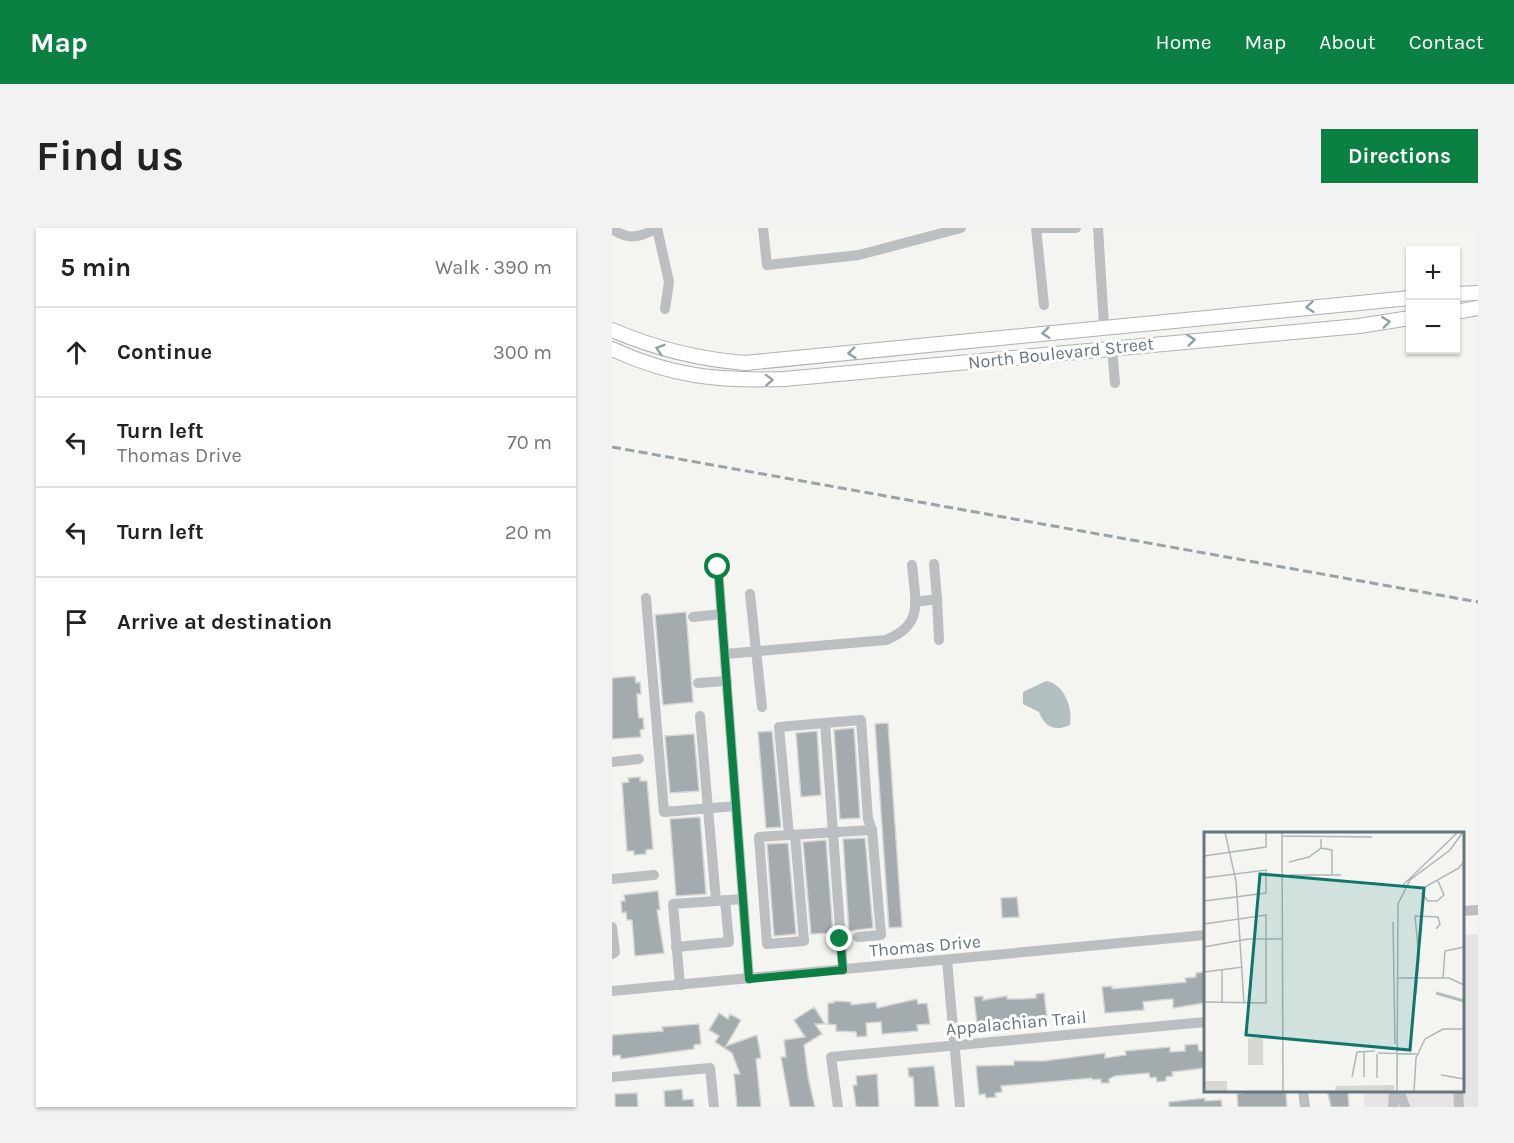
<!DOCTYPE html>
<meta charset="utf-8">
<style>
:root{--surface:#fff;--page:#f2f2f2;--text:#222;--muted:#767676;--line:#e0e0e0;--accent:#0b8043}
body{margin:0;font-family:Karla,sans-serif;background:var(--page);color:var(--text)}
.controls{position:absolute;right:18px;top:18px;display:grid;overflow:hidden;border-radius:0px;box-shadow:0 2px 4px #0004}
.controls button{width:54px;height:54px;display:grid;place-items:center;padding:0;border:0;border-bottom:2px solid var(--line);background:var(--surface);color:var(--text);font:30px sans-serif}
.stop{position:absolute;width:18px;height:18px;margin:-14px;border:4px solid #0b8043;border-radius:50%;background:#fff}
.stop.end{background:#0b8043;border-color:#fff;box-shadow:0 2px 6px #0008}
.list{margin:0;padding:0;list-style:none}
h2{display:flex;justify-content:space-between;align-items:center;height:78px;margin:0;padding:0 24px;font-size:26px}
h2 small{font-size:20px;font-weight:400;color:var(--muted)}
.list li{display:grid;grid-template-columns:39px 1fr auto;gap:18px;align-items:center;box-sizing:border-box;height:90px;padding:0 24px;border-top:2px solid var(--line)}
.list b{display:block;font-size:22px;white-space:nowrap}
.list p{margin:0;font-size:20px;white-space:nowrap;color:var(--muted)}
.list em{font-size:20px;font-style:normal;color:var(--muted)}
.icon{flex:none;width:33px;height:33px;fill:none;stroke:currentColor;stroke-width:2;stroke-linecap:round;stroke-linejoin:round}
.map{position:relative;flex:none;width:866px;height:879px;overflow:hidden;border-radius:0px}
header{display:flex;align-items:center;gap:36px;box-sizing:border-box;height:84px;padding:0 30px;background:var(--accent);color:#fff}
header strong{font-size:28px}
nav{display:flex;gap:33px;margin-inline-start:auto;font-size:21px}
.intro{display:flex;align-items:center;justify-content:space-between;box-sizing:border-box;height:144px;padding:0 36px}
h1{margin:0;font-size:42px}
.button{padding:15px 27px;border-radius:0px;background:var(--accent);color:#fff;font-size:21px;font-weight:700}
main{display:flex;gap:36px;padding:0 36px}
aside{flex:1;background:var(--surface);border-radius:0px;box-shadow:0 2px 4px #0004}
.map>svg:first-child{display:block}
.built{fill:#e4e5e4}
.water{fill:#b2bfc1}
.building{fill:#a3abaf;stroke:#d5d5d3;stroke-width:1.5}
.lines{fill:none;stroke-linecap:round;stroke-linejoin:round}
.major-casing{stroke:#adb2b4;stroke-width:16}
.minor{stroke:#bbbfc2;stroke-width:10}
.major{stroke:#fff;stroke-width:14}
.rail{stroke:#9ba2a6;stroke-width:3;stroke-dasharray:9 4.5;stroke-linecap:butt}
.oneway{stroke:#949fa5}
.route{stroke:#0b8043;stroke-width:8}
.labels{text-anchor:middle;stroke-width:6;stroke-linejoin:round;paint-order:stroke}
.street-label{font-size:18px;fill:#66767e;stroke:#fff}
.inset-river{fill:none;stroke:#b2bfc1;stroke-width:3}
.inset-road{fill:none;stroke:#aeb7b9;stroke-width:1.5}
.view{fill:#0f766e;fill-opacity:0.15;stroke:#0f766e;stroke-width:3}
.inset-edge{fill:none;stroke:#66767e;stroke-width:3}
</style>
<header>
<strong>Map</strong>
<nav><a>Home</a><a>Map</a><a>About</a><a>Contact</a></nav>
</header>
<div class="intro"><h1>Find us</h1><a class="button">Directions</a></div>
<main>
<aside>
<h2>5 min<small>Walk · 390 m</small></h2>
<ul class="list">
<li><svg class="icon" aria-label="ahead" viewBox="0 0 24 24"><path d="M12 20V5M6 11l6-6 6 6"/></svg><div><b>Continue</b></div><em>300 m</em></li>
<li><svg class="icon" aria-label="left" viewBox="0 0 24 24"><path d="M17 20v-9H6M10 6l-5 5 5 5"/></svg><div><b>Turn left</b><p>Thomas Drive</p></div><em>70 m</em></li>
<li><svg class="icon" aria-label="left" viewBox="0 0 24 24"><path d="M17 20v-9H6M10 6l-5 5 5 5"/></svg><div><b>Turn left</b></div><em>20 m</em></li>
<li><svg class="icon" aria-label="arrive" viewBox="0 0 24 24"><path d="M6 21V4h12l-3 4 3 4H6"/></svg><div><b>Arrive at destination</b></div></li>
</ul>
</aside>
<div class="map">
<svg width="866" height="879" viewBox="0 0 866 879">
<rect width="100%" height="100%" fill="#f4f4f1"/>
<!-- built -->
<path class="built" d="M 866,706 L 866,879 L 753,879 L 751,863 L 850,862 L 850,707 Z"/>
<!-- water -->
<path class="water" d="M 434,453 C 453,456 461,481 458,497 C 442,504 433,499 427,484 L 411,476 L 411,464 Z"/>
<!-- building -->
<g class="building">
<path d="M 74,384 L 81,474 L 51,477 L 43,387 Z"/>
<path d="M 23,448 L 24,455 L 28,454 L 29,466 L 25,466 L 26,483 L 27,490 L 31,490 L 32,501 L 28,502 L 29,509 L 0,511 L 0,450 Z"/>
<path d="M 276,495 L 290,699 L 277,700 L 263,496 Z"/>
<path d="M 242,500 L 248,590 L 228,591 L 222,502 Z"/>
<path d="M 160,503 L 169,599 L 154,600 L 146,504 Z"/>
<path d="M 205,503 L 209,567 L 189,569 L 184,505 Z"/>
<path d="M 82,506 L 87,563 L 58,565 L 53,508 Z"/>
<path d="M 28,549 L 28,553 L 35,553 L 41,621 L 34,622 L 34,626 L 22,627 L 22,623 L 15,623 L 10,555 L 17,554 L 16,550 Z"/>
<path d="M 88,589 L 94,666 L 64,668 L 58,591 Z"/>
<path d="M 253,610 L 261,700 L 237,703 L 231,611 Z"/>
<path d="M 214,612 L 221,705 L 199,706 L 191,614 Z"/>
<path d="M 176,615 L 184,706 L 162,708 L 155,616 Z"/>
<path d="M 46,663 L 48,682 L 45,682 L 52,725 L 23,728 L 20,692 L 15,692 L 14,684 L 10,685 L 9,673 L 13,673 L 12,667 Z"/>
<path d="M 405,669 L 407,689 L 390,690 L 389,670 Z"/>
<path d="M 592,744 L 592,775 L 561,780 L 561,771 L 548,772 L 531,774 L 532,782 L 493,785 L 490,759 L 500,758 L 500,761 L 574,754 L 573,750 L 584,749 L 584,745 Z"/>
<path d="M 432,765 L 435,790 L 365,796 L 362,769 L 371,768 L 371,772 L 395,768 L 395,771 L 408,771 L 424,770 L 424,766 Z"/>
<path d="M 305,771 L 306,776 L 315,775 L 318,796 L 305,797 L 306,803 L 270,806 L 269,794 L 254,795 L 255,808 L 245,809 L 244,804 L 224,803 L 224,797 L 216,796 L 216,775 L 222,775 L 222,773 L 239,774 L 239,777 L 264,774 L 265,780 Z"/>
<path d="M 202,779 L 213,796 L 203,796 L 210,806 L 192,817 L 196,849 L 203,879 L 178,879 L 169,829 L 174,829 L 172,812 L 193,809 L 182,792 Z"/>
<path d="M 107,785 L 116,791 L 118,786 L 129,792 L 114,818 L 145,807 L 149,830 L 144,831 L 149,879 L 125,879 L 122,846 L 128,846 L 120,825 L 103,814 L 107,808 L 97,802 Z"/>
<path d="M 87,796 L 89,816 L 82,817 L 82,821 L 9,831 L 8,827 L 0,828 L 0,807 L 51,803 L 50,799 Z"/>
<path d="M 586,816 L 587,823 L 593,823 L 593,840 L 560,844 L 561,848 L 554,849 L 554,853 L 545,854 L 544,849 L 538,850 L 537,845 L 503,848 L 497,851 L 497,855 L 489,855 L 489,851 L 480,852 L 480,850 L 389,858 L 390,864 L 383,865 L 384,869 L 374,870 L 373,866 L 367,867 L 364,838 L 402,837 L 402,833 L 432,833 L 493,825 L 493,830 L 514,827 L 513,823 L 558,819 L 558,824 L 573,823 L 573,817 Z"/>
<path d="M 322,838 L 327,879 L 303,879 L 301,849 L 297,849 L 296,840 Z"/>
<path d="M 265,846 L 267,879 L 244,879 L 241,857 L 245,857 L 244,848 Z"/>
<path d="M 70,861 L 71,872 L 81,871 L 82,879 L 53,879 L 52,863 Z"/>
<path d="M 631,862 L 674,862 L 675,879 L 626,879 L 625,865 L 631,865 Z"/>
<path d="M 715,862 L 736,862 L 737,879 L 719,879 Z"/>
<path d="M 25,865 L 26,879 L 3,879 L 3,866 Z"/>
<path d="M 593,870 L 593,873 L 609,872 L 610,879 L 557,879 L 557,874 Z"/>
</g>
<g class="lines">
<defs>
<g id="major">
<path d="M 844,66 L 866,65"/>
<path d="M 844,84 L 866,80"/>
<path d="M 0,102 C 44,121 85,131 133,135 L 798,70"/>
<path d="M 0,121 C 61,149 106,153 172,151 L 747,98 L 798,90"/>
</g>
</defs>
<!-- major casing -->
<use href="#major" class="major-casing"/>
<!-- minor -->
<g class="minor">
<path d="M 45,0 L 57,54 L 53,81"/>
<path d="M 151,0 L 155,37 L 247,27 L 349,0"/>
<path d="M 424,0 L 432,77"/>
<path d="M 425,0 L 464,0"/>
<path d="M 486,0 L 492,98"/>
<path d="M 0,1 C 16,12 28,10 45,0"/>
<path d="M 500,120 L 503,155"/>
<path d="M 106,339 L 137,751"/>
<path d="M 138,366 L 150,479"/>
<path d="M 34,370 L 52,584 L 124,578"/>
<path d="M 325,371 L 327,412"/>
<path d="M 303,374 L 325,371 L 322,336"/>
<path d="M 81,389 L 110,386"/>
<path d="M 113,426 L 274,412 C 313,396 303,373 300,337"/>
<path d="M 86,455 L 115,453"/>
<path d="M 88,488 L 104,673 L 131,671"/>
<path d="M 213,495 L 167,499 L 177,607 L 260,602"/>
<path d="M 0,534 L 27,531"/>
<path d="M 177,607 L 147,609 L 155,716 L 192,713 L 183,607"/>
<path d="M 0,651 L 42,647"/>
<path d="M 850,683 L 866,682"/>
<path d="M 0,699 L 3,724 L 0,726"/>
<path d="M 64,719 L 117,714 L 113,672"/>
<path d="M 335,732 L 348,879"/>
<path d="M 231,742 L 213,495 L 249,492 L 256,591 L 260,602 L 269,707 L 246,709"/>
<path d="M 68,757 L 61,676 L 104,673"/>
<path d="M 0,763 L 593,707"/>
<path d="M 0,849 L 98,840 L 102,879"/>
<path d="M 691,862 L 693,879"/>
<path d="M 787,862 L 793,879"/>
<path d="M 846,862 L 847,879"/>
<path d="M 226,879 L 219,829 L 593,794"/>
<path d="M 781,879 L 782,862"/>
</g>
<!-- major -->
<use href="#major" class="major"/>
<!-- rail -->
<path class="rail" d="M 0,219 L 866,374"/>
</g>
<!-- one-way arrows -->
<defs><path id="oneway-chevron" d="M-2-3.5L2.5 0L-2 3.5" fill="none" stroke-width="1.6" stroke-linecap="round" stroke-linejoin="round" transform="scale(1.5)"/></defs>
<g class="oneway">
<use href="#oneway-chevron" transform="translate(698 79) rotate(175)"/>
<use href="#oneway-chevron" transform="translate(774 94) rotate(-8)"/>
<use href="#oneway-chevron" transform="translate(434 105) rotate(174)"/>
<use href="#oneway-chevron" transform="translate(579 112) rotate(-6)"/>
<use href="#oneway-chevron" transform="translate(48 121) rotate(-162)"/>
<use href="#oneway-chevron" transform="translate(240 125) rotate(174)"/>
<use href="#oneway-chevron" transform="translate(157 152) rotate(-2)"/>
</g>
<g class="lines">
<!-- route -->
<path class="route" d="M 106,339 L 137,751 L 231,742 L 228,711"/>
</g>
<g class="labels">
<!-- street labels -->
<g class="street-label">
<text transform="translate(449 125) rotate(-6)" y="6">North Boulevard Street</text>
<text transform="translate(313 718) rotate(-5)" y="6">Thomas Drive</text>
<text transform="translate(404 795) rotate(-5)" y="6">Appalachian Trail</text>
</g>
</g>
<!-- overview -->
<g transform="translate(592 604)">
<rect width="260" height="260" fill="#f4f4f1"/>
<path d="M 44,206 L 59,206 L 59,233 L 44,233 ZM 0,249 L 23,249 L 23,259 L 0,259 ZM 190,253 L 190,259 L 131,259 L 132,254 Z" fill="#d4d8d0"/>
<path class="inset-river" d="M 232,161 L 260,169"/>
<path class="inset-road" d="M 21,0 L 32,49 L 40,171M 78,0 L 79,259M 78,4 L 168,5M 117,16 L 128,18 L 128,43M 0,24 L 62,15 L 62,0M 85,30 L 105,25 L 117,16 L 117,7M 85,43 L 137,43M 0,46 L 62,38 L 62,61 L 0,69M 234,49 L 240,63 L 233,69 L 224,69 L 218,62 L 221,55 L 255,36 L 260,29M 197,55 L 254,0M 189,90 L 191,212M 0,92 L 62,83 L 62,171 L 0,170M 0,115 L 44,107 L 78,107M 18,137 L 18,170M 0,140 L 39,135M 194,146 L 245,146 L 260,153M 239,146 L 241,119 L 260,115M 212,162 L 215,126 L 211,84 L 234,85 L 236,92 L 232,97M 153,220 L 171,219M 174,221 L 213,222M 173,222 L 173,246M 237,243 L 260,247M 148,245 L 153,220M 160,245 L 160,219M 193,259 L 194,72 L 206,48 L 246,18 L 259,0M 210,259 L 212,226 L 221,207 L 239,197 L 260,197"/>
<path class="view" d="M 56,42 L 220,56 L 206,218 L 42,203 Z"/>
<rect width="260" height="260" class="inset-edge"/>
</g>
</svg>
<div class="controls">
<button>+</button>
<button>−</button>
</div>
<div class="stop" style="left:106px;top:339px"></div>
<div class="stop end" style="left:228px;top:711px"></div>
</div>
</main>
